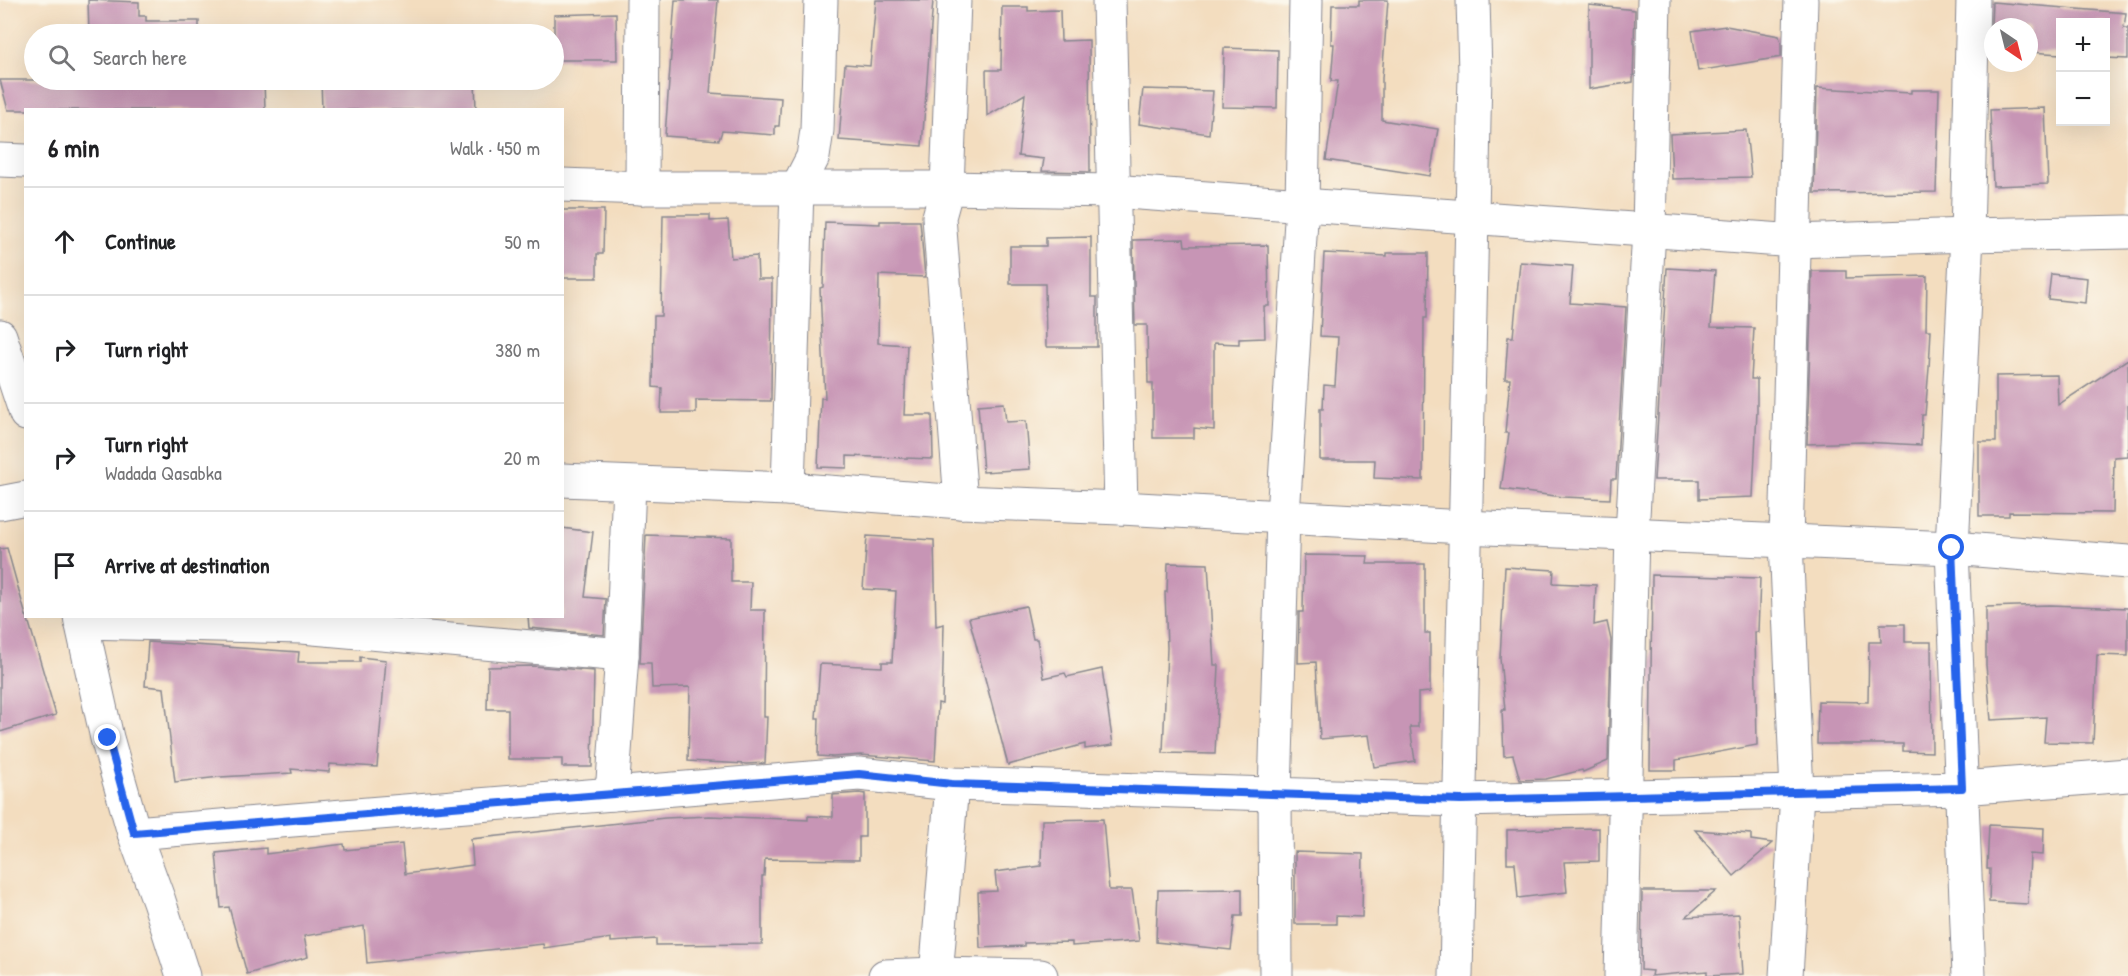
<!DOCTYPE html>
<meta charset="utf-8">
<style>
:root{--surface:#fff;--page:#f6f6f6;--text:#202124;--muted:#757577;--line:#e0e0e0}
body{margin:0;font-family:"Patrick Hand",sans-serif;background:var(--page);color:var(--text)}
.controls{position:absolute;right:18px;top:18px;display:grid;overflow:hidden;border-radius:0px;box-shadow:0 6px 24px #0002}
.controls button{width:54px;height:54px;display:grid;place-items:center;padding:0;border:0;border-bottom:2px solid var(--line);background:var(--surface);color:var(--text);font:30px sans-serif}
.compass{position:absolute;left:1984px;top:18px;width:54px;height:54px;border-radius:50%;background:var(--surface);box-shadow:0 6px 24px #0002;rotate:145deg}
.stop{position:absolute;width:18px;height:18px;margin:-14px;border:4px solid #2563eb;border-radius:50%;background:#fff}
.stop.end{background:#2563eb;border-color:#fff;box-shadow:0 2px 6px #0008}
.list{margin:0;padding:0;list-style:none}
h2{display:flex;justify-content:space-between;align-items:center;height:78px;margin:0;padding:0 24px;font-size:26px}
h2 small{font-size:20px;font-weight:400;color:var(--muted)}
.list li{display:grid;grid-template-columns:39px 1fr auto;gap:18px;align-items:center;box-sizing:border-box;height:108px;padding:0 24px;border-top:2px solid var(--line)}
.list b{display:block;font-size:22px;white-space:nowrap}
.list p{margin:0;font-size:20px;white-space:nowrap;color:var(--muted)}
.list em{font-size:20px;font-style:normal;color:var(--muted)}
.icon{flex:none;width:33px;height:33px;fill:none;stroke:currentColor;stroke-width:2;stroke-linecap:round;stroke-linejoin:round}
.map{position:relative;flex:none;width:2128px;height:976px;overflow:hidden}
.search{position:absolute;background:var(--surface);box-shadow:0 6px 24px #0002;left:24px;top:24px;width:540px;height:66px;display:flex;align-items:center;gap:15px;box-sizing:border-box;padding:0 21px;border-radius:33px;color:var(--muted);font-size:22px}
.panel{position:absolute;background:var(--surface);box-shadow:0 6px 24px #0002;left:24px;top:108px;width:540px;height:510px;border-radius:0px}
.map>svg:first-child{display:block}
.building{fill:#c795b5}
.lines{fill:none;stroke-linecap:round;stroke-linejoin:round}
.minor-casing{stroke:#87868e;stroke-width:35}
.minor{stroke:#fff;stroke-width:33}
.route{stroke:#2563eb;stroke-width:8}
</style>
<div class="map">
<svg width="2128" height="976" viewBox="0 0 2128 976">
<rect width="100%" height="100%" fill="#fbf7ec"/>
<filter id="ink" filterUnits="userSpaceOnUse"><feTurbulence type="fractalNoise" baseFrequency=".0167" numOctaves="2"/><feDisplacementMap in="SourceGraphic" scale="12" xChannelSelector="R" yChannelSelector="G"/><feConvolveMatrix kernelMatrix="1 2 1 2 8 2 1 2 1" color-interpolation-filters="sRGB"/></filter>
<filter id="wash" filterUnits="userSpaceOnUse"><feTurbulence type="fractalNoise" baseFrequency=".008" numOctaves="4" result="noise"/><feDisplacementMap in="SourceGraphic" scale="24" xChannelSelector="R" yChannelSelector="G"/><feGaussianBlur stdDeviation="1.35" result="paint"/><feColorMatrix in="noise" values="0 0 0 0 0 0 0 0 0 0 0 0 0 0 0 0 0 1.4 0 .05"/><feComposite in="paint" operator="in"/></filter>
<g filter="url(#wash)">
<rect width="100%" height="100%" fill="#f3ddbf"/>
<g id="blocks">
<!-- building -->
<g class="building">
<path d="M 88,0 L 139,2 L 139,16 L 146,16 L 146,21 L 199,21 L 199,34 L 89,34 Z"/>
<path d="M 675,0 L 718,0 L 710,93 L 781,98 L 779,126 L 775,126 L 775,135 L 722,131 L 719,140 L 665,136 Z"/>
<path d="M 876,0 L 933,0 L 922,146 L 839,140 L 845,64 L 870,66 Z"/>
<path d="M 1359,0 L 1388,0 L 1382,78 L 1382,120 L 1438,129 L 1430,176 L 1326,160 L 1338,81 L 1331,81 L 1334,44 L 1331,44 L 1332,5 L 1359,5 Z"/>
<path d="M 1992,2 L 2126,13 L 2124,28 L 2128,28 L 2128,59 L 2106,58 L 2106,22 L 2061,22 L 2061,54 L 2029,52 L 2029,27 L 1993,27 L 1993,50 L 1990,49 Z"/>
<path d="M 1589,5 L 1635,10 L 1633,82 L 1589,89 Z"/>
<path d="M 1002,7 L 1028,7 L 1028,11 L 1060,10 L 1061,41 L 1089,40 L 1090,172 L 1042,171 L 1044,159 L 1018,156 L 1025,94 L 987,116 L 986,70 L 1001,70 Z"/>
<path d="M 616,13 L 617,60 L 554,60 L 554,15 Z"/>
<path d="M 1726,26 L 1779,36 L 1781,43 L 1781,57 L 1698,71 L 1692,31 Z"/>
<path d="M 1224,48 L 1278,50 L 1277,108 L 1222,107 Z"/>
<path d="M 0,80 L 264,80 L 265,110 L 8,110 Z"/>
<path d="M 321,80 L 475,80 L 476,110 L 322,110 Z"/>
<path d="M 1817,88 L 1911,93 L 1911,90 L 1939,90 L 1936,192 L 1814,193 Z"/>
<path d="M 1143,89 L 1213,91 L 1209,134 L 1139,124 Z"/>
<path d="M 2045,108 L 2048,184 L 1993,186 L 1990,110 Z"/>
<path d="M 1746,130 L 1751,177 L 1672,179 L 1670,134 Z"/>
<path d="M 562,210 L 604,210 L 603,254 L 597,254 L 597,278 L 562,278 Z"/>
<path d="M 663,215 L 710,215 L 710,221 L 728,220 L 731,258 L 757,256 L 758,279 L 772,279 L 771,401 L 696,400 L 696,413 L 661,413 L 662,388 L 653,387 L 654,316 L 661,316 Z"/>
<path d="M 880,221 L 920,221 L 925,277 L 879,275 L 878,343 L 907,345 L 904,415 L 932,415 L 933,459 L 847,456 L 847,468 L 818,467 L 821,398 L 825,398 L 820,288 L 823,287 L 825,222 L 880,224 Z"/>
<path d="M 1091,237 L 1091,297 L 1097,297 L 1097,347 L 1046,347 L 1045,284 L 1010,284 L 1010,246 L 1046,246 L 1046,238 Z"/>
<path d="M 1184,239 L 1185,246 L 1268,245 L 1269,306 L 1264,306 L 1265,338 L 1239,339 L 1239,344 L 1214,343 L 1214,430 L 1194,428 L 1194,438 L 1153,438 L 1153,383 L 1148,383 L 1147,325 L 1135,325 L 1133,240 Z"/>
<path d="M 1324,253 L 1387,256 L 1387,253 L 1428,253 L 1427,318 L 1424,318 L 1423,480 L 1374,478 L 1375,460 L 1320,460 L 1320,409 L 1323,409 L 1324,385 L 1335,386 L 1338,337 L 1320,336 Z"/>
<path d="M 1520,262 L 1573,266 L 1570,303 L 1626,307 L 1616,479 L 1611,479 L 1610,499 L 1563,497 L 1501,489 L 1509,433 L 1505,433 L 1510,379 L 1505,379 L 1508,337 L 1513,337 Z"/>
<path d="M 1667,268 L 1715,271 L 1711,327 L 1754,328 L 1751,379 L 1757,379 L 1757,411 L 1753,497 L 1699,499 L 1699,480 L 1654,480 Z"/>
<path d="M 1812,271 L 1846,271 L 1846,278 L 1927,276 L 1926,330 L 1931,330 L 1929,368 L 1925,415 L 1922,415 L 1921,445 L 1862,442 L 1807,444 Z"/>
<path d="M 2051,274 L 2087,278 L 2085,303 L 2048,299 Z"/>
<path d="M 2128,359 L 2128,456 L 2114,457 L 2113,513 L 2009,512 L 2009,516 L 1979,516 L 1979,442 L 1996,442 L 1996,376 L 2057,375 L 2058,405 Z"/>
<path d="M 1004,403 L 1006,422 L 1026,421 L 1030,469 L 983,472 L 978,405 Z"/>
<path d="M 562,528 L 593,532 L 585,597 L 606,599 L 604,635 L 529,628 L 528,616 L 562,616 Z"/>
<path d="M 646,535 L 731,538 L 731,582 L 751,582 L 750,610 L 765,610 L 764,717 L 767,717 L 765,763 L 746,764 L 688,761 L 690,687 L 652,688 L 651,663 L 640,663 Z"/>
<path d="M 867,536 L 934,540 L 936,626 L 944,624 L 942,704 L 938,703 L 935,761 L 861,755 L 833,757 L 818,756 L 819,718 L 816,718 L 820,664 L 882,667 L 882,662 L 892,662 L 896,591 L 863,589 Z"/>
<path d="M 7,548 L 26,616 L 27,616 L 56,715 L 0,732 L 0,549 Z"/>
<path d="M 1304,555 L 1368,556 L 1367,564 L 1425,564 L 1425,633 L 1430,633 L 1430,692 L 1418,693 L 1418,727 L 1410,727 L 1415,761 L 1374,767 L 1369,735 L 1320,739 L 1316,662 L 1298,663 L 1299,612 L 1303,612 Z"/>
<path d="M 1168,563 L 1208,564 L 1214,665 L 1219,665 L 1215,754 L 1163,753 L 1167,648 L 1165,592 L 1167,592 Z"/>
<path d="M 1505,567 L 1554,570 L 1553,583 L 1596,585 L 1594,625 L 1607,622 L 1611,640 L 1608,761 L 1583,772 L 1582,770 L 1546,779 L 1520,780 L 1513,755 L 1504,756 L 1502,710 L 1505,710 L 1500,658 Z"/>
<path d="M 1652,575 L 1760,578 L 1758,632 L 1755,632 L 1757,745 L 1676,760 L 1676,770 L 1650,770 Z"/>
<path d="M 2050,605 L 2128,608 L 2128,656 L 2097,655 L 2093,743 L 2044,742 L 2046,717 L 1991,720 L 1986,665 L 1986,607 Z"/>
<path d="M 1026,606 L 1033,639 L 1037,639 L 1044,678 L 1065,673 L 1067,677 L 1102,669 L 1113,745 L 1085,749 L 1085,744 L 1008,765 L 969,618 Z"/>
<path d="M 1880,624 L 1905,624 L 1905,642 L 1931,642 L 1932,752 L 1903,751 L 1903,744 L 1817,744 L 1818,701 L 1868,702 L 1869,642 L 1881,642 Z"/>
<path d="M 148,642 L 299,652 L 298,662 L 360,662 L 360,657 L 386,660 L 377,767 L 330,764 L 329,772 L 291,769 L 292,773 L 220,777 L 175,782 L 164,688 L 145,686 Z"/>
<path d="M 532,666 L 594,671 L 592,767 L 562,767 L 562,759 L 508,759 L 508,709 L 487,709 L 488,667 Z"/>
<path d="M 859,793 L 865,794 L 865,837 L 859,837 L 859,860 L 765,859 L 764,876 L 762,876 L 762,944 L 656,945 L 656,939 L 611,942 L 611,938 L 544,948 L 543,944 L 367,963 L 364,926 L 304,936 L 308,957 L 247,974 L 229,907 L 221,908 L 216,853 L 266,848 L 266,854 L 344,844 L 345,850 L 402,844 L 405,874 L 473,865 L 471,839 L 665,818 L 710,816 L 808,820 L 808,816 L 833,817 L 833,795 Z"/>
<path d="M 1103,819 L 1109,890 L 1132,890 L 1139,941 L 1072,946 L 1072,942 L 1024,943 L 1024,946 L 980,948 L 978,892 L 997,891 L 995,872 L 1041,866 L 1042,820 Z"/>
<path d="M 1989,825 L 2044,828 L 2043,855 L 2030,854 L 2028,904 L 1989,902 L 1990,869 L 1987,869 Z"/>
<path d="M 1599,828 L 1599,861 L 1564,862 L 1567,892 L 1518,898 L 1515,863 L 1507,863 L 1507,830 Z"/>
<path d="M 1695,830 L 1751,834 L 1751,840 L 1772,843 L 1734,876 Z"/>
<path d="M 1295,852 L 1363,854 L 1362,917 L 1336,916 L 1336,924 L 1295,924 Z"/>
<path d="M 1242,889 L 1242,916 L 1235,916 L 1231,950 L 1156,942 L 1158,890 Z"/>
<path d="M 1642,891 L 1716,891 L 1686,917 L 1739,914 L 1743,974 L 1707,976 L 1707,971 L 1651,976 L 1652,971 L 1641,970 Z"/>
</g>
</g>
</g>
<g filter="url(#ink)">
<use href="#blocks" fill-opacity="0" stroke="#87868e" stroke-width="1.5"/>
<g class="lines">
<defs>
<g id="minor">
<path d="M 954,0 L 947,188 L 939,217 L 961,502"/>
<path d="M 1109,0 L 1121,508"/>
<path d="M 0,160 L 26,161"/>
<path d="M 562,185 L 642,188 L 947,188 L 1112,191 L 1795,241 L 1967,235 L 2128,232"/>
<path d="M 642,188 L 643,0"/>
<path d="M 0,336 L 26,414"/>
<path d="M 562,480 L 788,489 L 961,502 L 1121,508 L 1464,527 L 1952,548 L 2128,562"/>
<path d="M 788,489 L 797,188 L 813,157 L 817,130 L 821,0"/>
<path d="M 0,503 L 26,498"/>
<path d="M 80,616 L 107,738 L 134,833 L 159,901 L 183,976"/>
<path d="M 81,622 L 302,627 L 622,655"/>
<path d="M 612,794 L 622,655 L 629,484"/>
<path d="M 134,833 L 859,774 L 952,784 L 1461,800 L 1962,788 L 2128,775"/>
<path d="M 885,976 L 936,974 L 1041,976"/>
<path d="M 936,976 L 952,784"/>
<path d="M 1276,976 L 1275,794 L 1283,516 L 1302,204 L 1306,0"/>
<path d="M 1456,976 C 1465,675 1466,374 1475,73 L 1473,0"/>
<path d="M 1621,976 L 1632,534 L 1649,230 L 1654,0"/>
<path d="M 1786,976 L 1797,793 L 1786,541 L 1801,0"/>
<path d="M 1969,976 L 1952,548 L 1967,235 L 1973,0"/>
</g>
</defs>
<!-- minor casing -->
<use href="#minor" class="minor-casing"/>
<!-- minor -->
<use href="#minor" class="minor"/>
</g>
</g>
<g class="lines" filter="url(#ink)">
<!-- route -->
<path class="route" d="M 108,738 L 134,833 L 859,774 L 952,784 L 1461,800 L 1962,788 L 1952,548"/>
</g>
</svg>
<div class="controls">
<button>+</button>
<button>−</button>
</div>
<svg class="compass" viewBox="-18 -18 36 36"><path d="M0-13l5 13h-10z" fill="#e53935"/><path d="M0 13l5-13h-10z" fill="#757577"/></svg>
<div class="stop" style="left:1952px;top:548px"></div>
<div class="stop end" style="left:108px;top:738px"></div>
<div class="search"><svg class="icon" aria-label="search" viewBox="0 0 24 24"><circle cx="10" cy="10" r="6"/><path d="M15 15l6 6"/></svg>Search here</div>
<section class="panel">
<h2>6 min<small>Walk · 450 m</small></h2>
<ul class="list">
<li><svg class="icon" aria-label="ahead" viewBox="0 0 24 24"><path d="M12 20V5M6 11l6-6 6 6"/></svg><div><b>Continue</b></div><em>50 m</em></li>
<li><svg class="icon" aria-label="right" viewBox="0 0 24 24"><path d="M7 20v-9h11M14 6l5 5-5 5"/></svg><div><b>Turn right</b></div><em>380 m</em></li>
<li><svg class="icon" aria-label="right" viewBox="0 0 24 24"><path d="M7 20v-9h11M14 6l5 5-5 5"/></svg><div><b>Turn right</b><p>Wadada Qasabka</p></div><em>20 m</em></li>
<li><svg class="icon" aria-label="arrive" viewBox="0 0 24 24"><path d="M6 21V4h12l-3 4 3 4H6"/></svg><div><b>Arrive at destination</b></div></li>
</ul>
</section>
</div>
